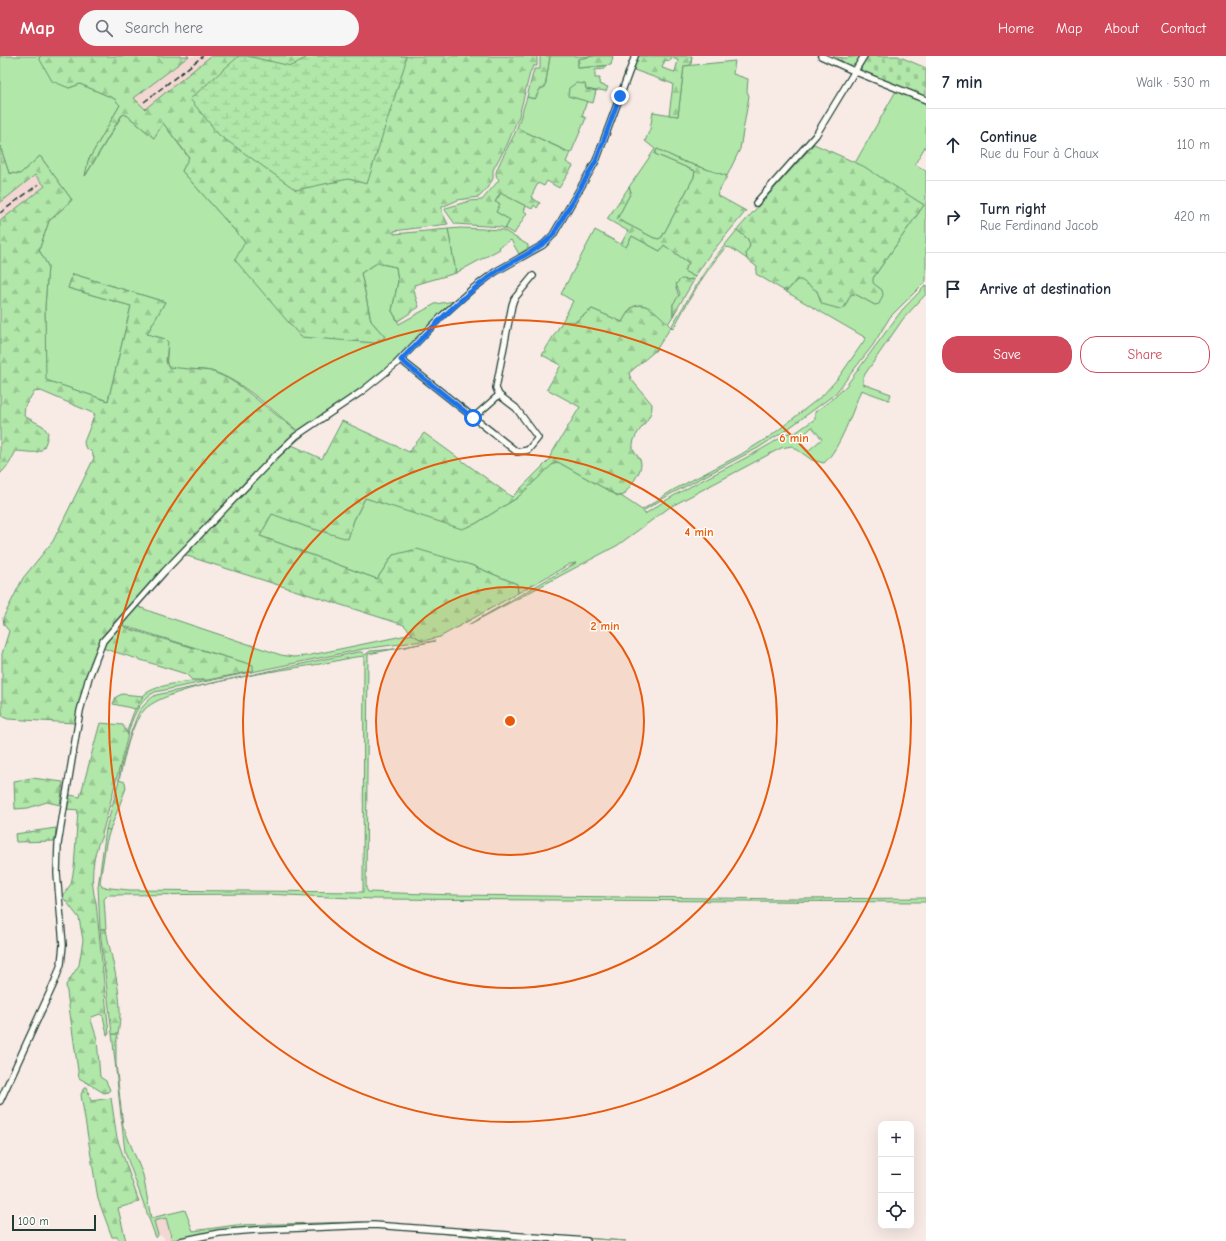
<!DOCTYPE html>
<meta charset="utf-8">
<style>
:root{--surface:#fff;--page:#f6f6f7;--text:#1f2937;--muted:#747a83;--line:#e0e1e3;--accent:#d1495b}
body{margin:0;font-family:"Comic Neue",sans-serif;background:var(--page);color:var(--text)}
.controls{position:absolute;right:12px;bottom:12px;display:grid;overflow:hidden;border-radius:8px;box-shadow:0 4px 16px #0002}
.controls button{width:36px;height:36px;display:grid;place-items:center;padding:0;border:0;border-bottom:1px solid var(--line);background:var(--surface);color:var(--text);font:20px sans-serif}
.scale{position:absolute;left:12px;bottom:10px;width:84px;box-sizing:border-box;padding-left:4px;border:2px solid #1f3d34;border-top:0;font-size:11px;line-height:14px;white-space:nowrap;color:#1f3d34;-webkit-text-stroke:3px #fdfcf7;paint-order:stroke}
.stop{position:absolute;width:12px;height:12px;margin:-9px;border:3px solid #1a73e8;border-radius:50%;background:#fff}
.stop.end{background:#1a73e8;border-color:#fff;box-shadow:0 1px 4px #0008}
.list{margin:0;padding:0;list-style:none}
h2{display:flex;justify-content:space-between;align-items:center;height:52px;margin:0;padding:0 16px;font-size:17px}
h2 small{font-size:13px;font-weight:400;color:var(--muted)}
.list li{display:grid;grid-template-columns:26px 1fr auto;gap:12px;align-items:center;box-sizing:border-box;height:72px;padding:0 16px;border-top:1px solid var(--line)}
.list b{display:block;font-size:15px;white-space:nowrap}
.list p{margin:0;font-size:13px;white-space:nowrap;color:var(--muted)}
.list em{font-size:13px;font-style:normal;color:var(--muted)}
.actions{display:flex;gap:8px;padding:12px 16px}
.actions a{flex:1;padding:9px 0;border:1px solid var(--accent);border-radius:16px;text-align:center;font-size:14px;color:var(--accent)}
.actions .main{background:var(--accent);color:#fff}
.icon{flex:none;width:22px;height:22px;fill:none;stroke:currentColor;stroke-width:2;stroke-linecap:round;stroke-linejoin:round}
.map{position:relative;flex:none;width:926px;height:1185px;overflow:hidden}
header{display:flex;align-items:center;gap:24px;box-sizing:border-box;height:56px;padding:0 20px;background:var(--accent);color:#fff}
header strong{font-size:19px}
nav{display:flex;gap:22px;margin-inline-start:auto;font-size:14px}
.search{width:280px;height:36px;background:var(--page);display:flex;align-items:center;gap:10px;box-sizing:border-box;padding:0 14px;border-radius:22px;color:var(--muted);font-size:15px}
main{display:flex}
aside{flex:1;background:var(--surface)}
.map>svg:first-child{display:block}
.built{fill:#f2d7d2}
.grass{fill:#b1e7a9;stroke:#68926e;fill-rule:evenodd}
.forest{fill:url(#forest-firs);stroke:#68926e;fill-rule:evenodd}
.wetland{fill:url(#wetland-marsh);stroke:#68926e}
.cemetery{fill:url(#cemetery-stones);stroke:#68926e}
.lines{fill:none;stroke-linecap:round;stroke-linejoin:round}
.minor-casing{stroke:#1f3d34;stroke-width:8}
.minor{stroke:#fdfcf7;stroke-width:5.5}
.rail{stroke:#1f3d34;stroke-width:1.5;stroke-dasharray:6 3;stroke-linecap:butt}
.route{stroke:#1a73e8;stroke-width:5}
.ring{fill:none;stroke:#e8590c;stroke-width:2}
.centre{fill:#e8590c;stroke:#fdfcf7;stroke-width:2}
.ring-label{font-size:12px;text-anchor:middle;font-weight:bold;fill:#e8590c;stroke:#fdfcf7;stroke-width:3;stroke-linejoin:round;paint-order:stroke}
</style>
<header>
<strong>Map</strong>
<div class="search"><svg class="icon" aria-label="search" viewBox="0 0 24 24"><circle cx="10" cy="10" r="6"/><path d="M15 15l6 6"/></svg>Search here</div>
<nav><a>Home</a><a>Map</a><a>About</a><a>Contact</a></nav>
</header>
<main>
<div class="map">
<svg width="926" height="1185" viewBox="0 0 926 1185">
<defs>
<pattern id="forest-firs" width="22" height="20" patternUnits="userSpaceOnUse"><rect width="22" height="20" fill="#b1e7a9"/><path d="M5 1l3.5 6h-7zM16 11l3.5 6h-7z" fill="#98c792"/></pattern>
<pattern id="wetland-marsh" width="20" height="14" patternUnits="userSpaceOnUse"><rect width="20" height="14" fill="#b1e7a9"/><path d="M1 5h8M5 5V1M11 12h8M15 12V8" fill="none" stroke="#98c792"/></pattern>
<pattern id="cemetery-stones" width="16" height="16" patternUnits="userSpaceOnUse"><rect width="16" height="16" fill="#b1e7a9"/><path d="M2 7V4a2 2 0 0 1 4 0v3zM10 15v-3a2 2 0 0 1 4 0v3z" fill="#98c792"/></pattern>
</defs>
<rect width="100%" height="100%" fill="#f8ebe6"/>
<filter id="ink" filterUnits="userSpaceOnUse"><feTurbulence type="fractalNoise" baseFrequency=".025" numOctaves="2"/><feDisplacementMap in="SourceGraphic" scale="8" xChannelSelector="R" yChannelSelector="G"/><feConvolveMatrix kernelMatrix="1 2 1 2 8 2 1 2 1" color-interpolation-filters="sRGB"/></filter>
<g filter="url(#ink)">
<!-- built -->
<g class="built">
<path d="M 189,0 L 211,0 L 145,53 L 134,42 Z"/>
<path d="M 36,119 L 45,130 L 0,165 L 0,147 Z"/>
<path d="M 166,1162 L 172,1184 L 165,1185 L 164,1181 L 158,1179 L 154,1165 Z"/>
</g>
<!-- grass -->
<g class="grass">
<path d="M 0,0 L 41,0 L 39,2 L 69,32 L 80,28 L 113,42 L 120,49 L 88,105 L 86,119 L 121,61 L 124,58 L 128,60 L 154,82 L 163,67 L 189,102 L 182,115 L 245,186 L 354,285 L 376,287 L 385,281 L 371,265 L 361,217 L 377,207 L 396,211 L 398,225 L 392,255 L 399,268 L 435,248 L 455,245 L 395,306 L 351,341 L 299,376 C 274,356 242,324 211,315 C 197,312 182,315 168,311 C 164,301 171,294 165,283 L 147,278 L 165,246 L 73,218 L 68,232 L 131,250 L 108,345 L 45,324 L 45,251 L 48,210 L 39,194 L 49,165 L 72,144 L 40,100 L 20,118 L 9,117 L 0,90 Z"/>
<path d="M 550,0 L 594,0 L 578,3 L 578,12 L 605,10 L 605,13 L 595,14 L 595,22 L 600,22 L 599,28 L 608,31 L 606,35 L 598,34 L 596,35 L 586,33 L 585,28 L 569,40 L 587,45 L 582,60 L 586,62 L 571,97 L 517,72 L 527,41 L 535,43 L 540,33 L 545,31 Z"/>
<path d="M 735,5 L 733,18 L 748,23 L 747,35 L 749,40 L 740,93 L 727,120 L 682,105 L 657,93 L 655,98 L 695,115 L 694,121 L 662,181 L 659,183 L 654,182 L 617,163 L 631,136 L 629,131 L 655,93 L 645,85 L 650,73 L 653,56 L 678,60 L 684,10 Z"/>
<path d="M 896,35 L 926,47 L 926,89 L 915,108 L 926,115 L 926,225 L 890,261 L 873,289 L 835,338 L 789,372 L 758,392 L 669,439 L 643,455 L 645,458 C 690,426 742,408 788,377 L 795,377 L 815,363 L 815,356 L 835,341 L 846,330 L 902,254 L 926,229 L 926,238 L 903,263 L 863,321 L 863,328 L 891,338 L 889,344 L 861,334 C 853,354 840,393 824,407 L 812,404 L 792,390 L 781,392 L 670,451 L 618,489 L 468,569 L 576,507 L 570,508 L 518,537 L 517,528 L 471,509 L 393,499 L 377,523 L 260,480 L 272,457 L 307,471 L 348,482 L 354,464 L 365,442 L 475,468 L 517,442 L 550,410 L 558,406 L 618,440 L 621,440 L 642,454 L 673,434 L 740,399 L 772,379 L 823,339 L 839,321 L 866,282 L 783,234 L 788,234 L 798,223 C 809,226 820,234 820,245 L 840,253 L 844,252 L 851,238 L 855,238 L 875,249 L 882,234 L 872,227 L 873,222 L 924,149 L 855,107 ZM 812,371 L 822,383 L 808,395 L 798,384 Z"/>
<path d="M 501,137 L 526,150 L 524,155 L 527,157 L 514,178 L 505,173 L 510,164 L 496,156 L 495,146 Z"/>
<path d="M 461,172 L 503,174 L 528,189 L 528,192 L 519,198 L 511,184 L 499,191 L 500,193 L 456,217 L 448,173 Z"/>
<path d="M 595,174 L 626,191 L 632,180 L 660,195 L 664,189 L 689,207 L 684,215 L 695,221 L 694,224 L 691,223 L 676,231 L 679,241 L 673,248 L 673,260 L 668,268 C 658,259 644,241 630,253 L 622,266 L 592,253 L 575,266 L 562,266 L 573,245 L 561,238 Z"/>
<path d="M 737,174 L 748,183 L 750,190 L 746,197 L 747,203 L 731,192 L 726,191 C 704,216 689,244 673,273 L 671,271 L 708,210 Z"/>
<path d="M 138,548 L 139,551 L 152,556 L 281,599 L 293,601 L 306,600 L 412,578 L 423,585 L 363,593 L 155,636 C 140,643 131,663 128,679 L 127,675 C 131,664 135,649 143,640 C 151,630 188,624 200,625 L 253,615 L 252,609 L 121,569 L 120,568 Z"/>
<path d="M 433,585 L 435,585 L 368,598 L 366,832 L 368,836 L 456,839 L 794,843 L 926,842 L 926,846 L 374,843 L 264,838 L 108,839 L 104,843 L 106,873 L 100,873 L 98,831 L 106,773 L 110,774 L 106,787 L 100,826 L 102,831 L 129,834 L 363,836 L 364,600 C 350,601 334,606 320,608 C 282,614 170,629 145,653 C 129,670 125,702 119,724 C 118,715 134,664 140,654 C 144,649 150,642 156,639 L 358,596 L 362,596 L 365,599 L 370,595 L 395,593 Z"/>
<path d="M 112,978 L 118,978 L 116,987 L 116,1008 L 123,1070 L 143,1119 L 151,1162 L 185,1154 L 193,1175 L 236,1169 L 361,1166 L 626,1185 L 399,1170 L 193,1180 L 167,1185 L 172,1184 L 166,1162 L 154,1165 L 158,1179 L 156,1182 L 125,1096 Z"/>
<path d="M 365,1170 L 516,1181 L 521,1185 L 376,1171 L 251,1177 L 207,1181 L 219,1178 Z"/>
</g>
<!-- forest -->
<g class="forest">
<path d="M 41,0 L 189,0 L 134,42 L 145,53 L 211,0 L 537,0 L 537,10 L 533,10 L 530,17 L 519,60 L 507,89 L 496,108 L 493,114 L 493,123 L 485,135 L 479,141 L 458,144 L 442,151 L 442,156 L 448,168 L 394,175 L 394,178 L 448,173 L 456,217 L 414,229 L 415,239 L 419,251 L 398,265 L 392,255 L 398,225 L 396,211 L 377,207 L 361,217 L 371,265 L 385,281 L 376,287 L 301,281 L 235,204 L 245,186 L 182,115 L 189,101 L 163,67 L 154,82 L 128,60 L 124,58 L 121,60 L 85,120 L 88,105 L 120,49 L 113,42 L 80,28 L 69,32 L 52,25 L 39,2 Z"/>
<path d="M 540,0 L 550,0 L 545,31 L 540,33 L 535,43 L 527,41 L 534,13 L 540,13 Z"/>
<path d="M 594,0 L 613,0 L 611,9 L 578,12 L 578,3 Z"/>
<path d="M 637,0 L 692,0 L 691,9 L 684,10 L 678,60 L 669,59 L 673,28 L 634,14 ZM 671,2 L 678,4 L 675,16 L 662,12 L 665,4 L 670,5 Z"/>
<path d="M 827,0 L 845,2 L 860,0 L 856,8 L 850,10 Z"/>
<path d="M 576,27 L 585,28 L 586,33 L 596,35 L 593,47 L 568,40 L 569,32 Z"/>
<path d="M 517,72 L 570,97 L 566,106 L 573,110 L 559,132 L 547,125 L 544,130 L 538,127 L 531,141 L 540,147 L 537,152 L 534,149 L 532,153 L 500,137 L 495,146 L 500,148 L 496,156 L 510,164 L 505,173 L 501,171 L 455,168 L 445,154 L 446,152 L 469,145 L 482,144 L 499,124 C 498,122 496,121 496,118 C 495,113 514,81 517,72 Z"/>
<path d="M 814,88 L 863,110 L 924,149 L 873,222 L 873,227 L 882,234 L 883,239 L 879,248 L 875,249 L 855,238 L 851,238 L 844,252 L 840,253 L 822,248 L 817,235 L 801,224 L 796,224 L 788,234 L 783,234 L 756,218 L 757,211 L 747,203 L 746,197 L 750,190 L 748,183 L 737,174 Z"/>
<path d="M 0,90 L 9,117 L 20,118 L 40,100 L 72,144 L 49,165 L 39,194 L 48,210 L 45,251 L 46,324 L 108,345 L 131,250 L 68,232 L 73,218 L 165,246 L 147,278 L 165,283 L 168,286 L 166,305 L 168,311 L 211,315 L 227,322 L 240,330 L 303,380 L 292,389 L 322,403 L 342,365 L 409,396 L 424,377 L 512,441 L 551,402 L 550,400 L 580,351 L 547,333 L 561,309 L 542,299 L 562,266 L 575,266 L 592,253 L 622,266 L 630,253 C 645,241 661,261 671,271 L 656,294 L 629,317 L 631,323 L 652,348 C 653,363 639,371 634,384 C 629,398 642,399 641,409 C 640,419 629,431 624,439 L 618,440 L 558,406 L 554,407 L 517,442 L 475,468 L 462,473 L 365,442 L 354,464 L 348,483 L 307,471 L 272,458 L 260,480 L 377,523 L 393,499 L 417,493 L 471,509 L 517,528 L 518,537 L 440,581 L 423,585 L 412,578 L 404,569 L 184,499 L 118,566 L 129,573 L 253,609 L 253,615 L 208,624 L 192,624 L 186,618 L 99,591 L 97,592 L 89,613 L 77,662 L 74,667 L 8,663 L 3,661 L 2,654 L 2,598 L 9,575 L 4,569 L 3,562 L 23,522 L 53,485 L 94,402 L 92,396 L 85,391 L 84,386 L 95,358 L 41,335 L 34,336 L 25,350 L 24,360 L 43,370 L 48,377 C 44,402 36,396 16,395 L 9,408 L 0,418 L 0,165 L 45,130 L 35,119 L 0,147 Z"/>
<path d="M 657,93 L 682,105 L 727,120 L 717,139 L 746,155 L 708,201 L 695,221 L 684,215 L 689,207 L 664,189 L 660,195 L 632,180 L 626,191 L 621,188 L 628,175 L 607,163 L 629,131 L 631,136 L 617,163 L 654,182 L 659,183 L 662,181 L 694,121 L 695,115 L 655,98 Z"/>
<path d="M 681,223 L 694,224 L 673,260 L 673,248 L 680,238 L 676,228 Z"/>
<path d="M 122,638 L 143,640 L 136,653 L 113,648 L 116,641 Z"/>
<path d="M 100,667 L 123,669 L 128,679 L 101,782 C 92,798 90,829 96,846 L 109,978 L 107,979 L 103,960 L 100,958 L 92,961 L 91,964 L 97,983 L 100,1021 L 106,1025 L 110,1034 L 108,1036 L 104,1037 L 79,1022 L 66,929 L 79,909 L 83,884 L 79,862 L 62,840 L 71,828 L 74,812 L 78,754 L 67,753 L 70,739 L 80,741 Z"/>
<path d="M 32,722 L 63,726 L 60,749 L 47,746 L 28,752 L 15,753 L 14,725 Z"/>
<path d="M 119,724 L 125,726 L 126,732 L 110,774 L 106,773 Z"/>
<path d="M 56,772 L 55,785 L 16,786 L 15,778 Z"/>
<path d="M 100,873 L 106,873 C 112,908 125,943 118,978 L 112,978 Z"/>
<path d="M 84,1031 L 87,1031 L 91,1045 L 111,1042 L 117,1082 L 139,1146 L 118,1152 L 126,1185 L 120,1185 L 117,1181 L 112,1181 L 98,1143 L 81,1039 Z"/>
</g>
<!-- wetland -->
<path class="wetland" d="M 239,0 L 247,0 L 291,10 L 309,0 L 406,0 L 405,8 L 367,128 L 348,123 L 296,134 L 219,79 L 190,43 Z"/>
<!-- cemetery -->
<path class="cemetery" d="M 868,0 L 898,0 L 926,12 L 926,42 L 862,16 L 861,12 Z"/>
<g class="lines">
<defs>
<g id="minor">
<path d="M 821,0 L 856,16 L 926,44"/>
<path d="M 756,147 L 816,79 L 864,0"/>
<path d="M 401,304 L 517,396 L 528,394 L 538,382 L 516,352 L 499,339 L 496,332 L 512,249 L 514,243 L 533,220"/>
<path d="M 473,362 L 499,339"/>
<path d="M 0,1045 L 55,925 L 61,908 L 63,889 L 57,817 L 58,788 L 80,655 L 89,621 L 103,585 L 164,516 L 275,400 L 296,380 L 361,336 L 396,308 L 443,259 L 471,234 L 495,216 L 543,189 L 553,179 L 596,105 L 635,0"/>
<path d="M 181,1185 L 219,1177 L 255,1174 L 374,1169 L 587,1185"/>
</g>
</defs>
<!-- minor casing -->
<use href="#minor" class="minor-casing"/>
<!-- minor -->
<use href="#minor" class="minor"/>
<!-- rail -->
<g class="rail">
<path d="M 144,46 L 203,0"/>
<path d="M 0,157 L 39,128"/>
</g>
</g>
</g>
<g class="lines" filter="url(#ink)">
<!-- route -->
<path class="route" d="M 473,362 L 401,304 C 430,273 459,243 493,218 C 512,204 537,196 553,179 L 596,105 L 620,40"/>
</g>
<!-- distance rings -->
<circle cx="510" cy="665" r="134" fill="#e8590c" fill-opacity=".12"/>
<g class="ring">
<circle cx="510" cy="665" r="134"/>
<circle cx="510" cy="665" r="267"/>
<circle cx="510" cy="665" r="401"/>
</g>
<circle cx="510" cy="665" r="6" class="centre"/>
<g class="ring-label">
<text x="794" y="386">6 min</text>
<text x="699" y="480">4 min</text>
<text x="605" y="574">2 min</text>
</g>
</svg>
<div class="controls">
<button>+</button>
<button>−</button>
<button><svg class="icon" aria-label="locate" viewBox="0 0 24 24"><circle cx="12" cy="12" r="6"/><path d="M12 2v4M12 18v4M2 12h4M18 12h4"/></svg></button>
</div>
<div class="scale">100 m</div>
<div class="stop" style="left:473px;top:362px"></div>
<div class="stop end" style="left:620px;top:40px"></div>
</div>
<aside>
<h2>7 min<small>Walk · 530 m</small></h2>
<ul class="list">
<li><svg class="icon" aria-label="ahead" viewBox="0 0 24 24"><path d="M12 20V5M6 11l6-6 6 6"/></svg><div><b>Continue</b><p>Rue du Four à Chaux</p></div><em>110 m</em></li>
<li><svg class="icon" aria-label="right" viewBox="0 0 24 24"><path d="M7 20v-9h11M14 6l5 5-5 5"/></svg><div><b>Turn right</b><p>Rue Ferdinand Jacob</p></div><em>420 m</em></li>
<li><svg class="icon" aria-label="arrive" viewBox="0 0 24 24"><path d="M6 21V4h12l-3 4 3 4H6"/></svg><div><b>Arrive at destination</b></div></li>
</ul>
<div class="actions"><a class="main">Save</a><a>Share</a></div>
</aside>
</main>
